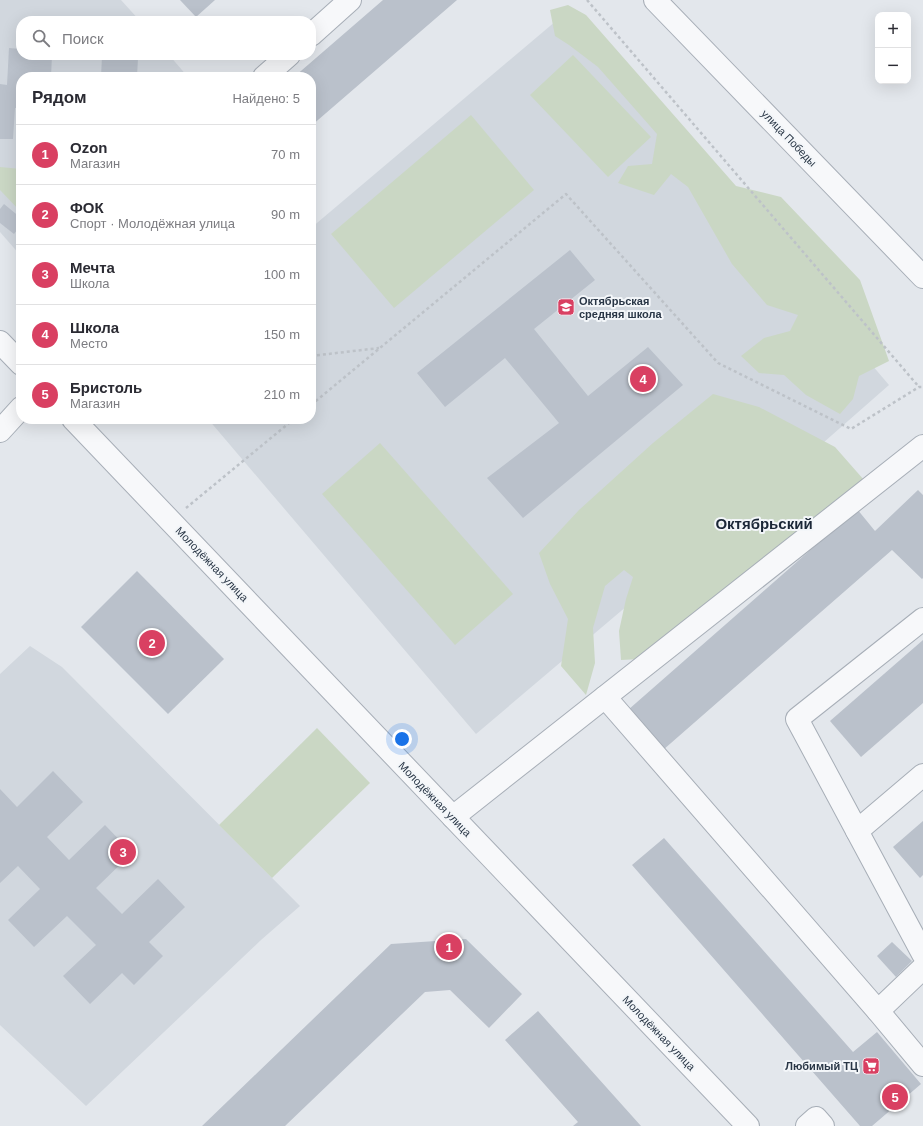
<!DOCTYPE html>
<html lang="ru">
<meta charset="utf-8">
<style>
:root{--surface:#fff;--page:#f2f2f3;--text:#2b2b33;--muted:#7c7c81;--line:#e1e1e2;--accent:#d94062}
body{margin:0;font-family:Arial,sans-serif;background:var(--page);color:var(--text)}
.controls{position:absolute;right:12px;top:12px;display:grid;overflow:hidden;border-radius:8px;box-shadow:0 4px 16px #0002}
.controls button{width:36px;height:36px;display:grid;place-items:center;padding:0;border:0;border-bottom:1px solid var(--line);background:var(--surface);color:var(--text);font:20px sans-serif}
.you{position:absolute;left:402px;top:739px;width:14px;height:14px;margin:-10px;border:3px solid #fff;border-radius:50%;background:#1a73e8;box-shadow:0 0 0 6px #1a73e833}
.badge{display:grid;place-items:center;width:26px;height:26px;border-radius:50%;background:var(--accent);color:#fff;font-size:13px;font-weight:700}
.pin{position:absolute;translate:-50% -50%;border:2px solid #fff;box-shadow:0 1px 4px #0006}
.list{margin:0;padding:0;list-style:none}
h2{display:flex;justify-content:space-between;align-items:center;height:52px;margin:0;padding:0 16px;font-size:17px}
h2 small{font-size:13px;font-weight:400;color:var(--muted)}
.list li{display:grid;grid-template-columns:26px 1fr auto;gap:12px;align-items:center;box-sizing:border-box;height:60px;padding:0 16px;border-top:1px solid var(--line)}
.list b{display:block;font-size:15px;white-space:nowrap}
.list p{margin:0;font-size:13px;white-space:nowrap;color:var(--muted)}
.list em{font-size:13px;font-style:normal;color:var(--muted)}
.icon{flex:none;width:22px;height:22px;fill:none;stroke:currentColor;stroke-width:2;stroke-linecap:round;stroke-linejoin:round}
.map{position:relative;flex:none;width:923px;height:1126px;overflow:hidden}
.search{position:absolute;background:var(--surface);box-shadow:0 4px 16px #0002;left:16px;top:16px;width:300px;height:44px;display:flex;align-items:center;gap:10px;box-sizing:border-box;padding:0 14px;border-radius:16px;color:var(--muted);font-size:15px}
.panel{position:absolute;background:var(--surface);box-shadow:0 4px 16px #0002;left:16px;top:72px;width:300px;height:352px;border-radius:16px}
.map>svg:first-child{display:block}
.built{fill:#d1d7de}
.green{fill:#cad7c4}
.building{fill:#bac1cb}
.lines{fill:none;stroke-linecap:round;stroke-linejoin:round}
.minor-casing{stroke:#a7aeb7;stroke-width:24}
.path{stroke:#bdc2c8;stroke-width:2.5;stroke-dasharray:3 3;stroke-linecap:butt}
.minor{stroke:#f7f8fa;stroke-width:22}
.labels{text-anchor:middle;stroke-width:4;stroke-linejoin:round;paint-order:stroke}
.street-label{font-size:11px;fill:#293646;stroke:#f3f6f9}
.poi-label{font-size:11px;font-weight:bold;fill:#293646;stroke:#f3f6f9;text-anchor:start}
.district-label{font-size:15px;font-weight:bold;fill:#1b2737;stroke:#f3f6f9}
</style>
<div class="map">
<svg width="923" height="1126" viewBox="0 0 923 1126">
<rect width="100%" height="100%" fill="#e3e7ec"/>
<!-- built -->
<g class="built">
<path d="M 0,0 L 121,0 L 140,21 L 21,21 L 21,55 L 169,55 L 188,77 L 21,77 L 21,256 L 0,232 Z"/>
<path d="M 569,10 L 889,385 L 741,515 L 634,600 L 476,734 L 208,419 L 311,419 L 311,228 Z"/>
<path d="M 30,646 L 62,667 L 300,906 L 261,940 L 86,1106 L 0,1025 L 0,674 Z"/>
</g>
<!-- green -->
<g class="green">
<path d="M 568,5 L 586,15 L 736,186 L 781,197 L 860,280 L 889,361 L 859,376 L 853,399 L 840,414 L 806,395 L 784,375 L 759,373 L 741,356 L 764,338 L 790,331 L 798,315 L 767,305 L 732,264 L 688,187 L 671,174 L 654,195 L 618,183 L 628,166 L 652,164 L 657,134 L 598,67 L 569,45 L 555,36 L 550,10 Z"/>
<path d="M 573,55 L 651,137 L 608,177 L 530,95 Z"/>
<path d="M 471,115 L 534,190 L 394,308 L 331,234 Z"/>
<path d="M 0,167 L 21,169 L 21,212 L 0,190 Z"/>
<path d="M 713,394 L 759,407 L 835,447 L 864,480 L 641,659 L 621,660 L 619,631 L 626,599 L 633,577 L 624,570 L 605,586 L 593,628 L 595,663 L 586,695 L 561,666 L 568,619 L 550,584 L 539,553 L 579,510 L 653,443 Z"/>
<path d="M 380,443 L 513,594 L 455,645 L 322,494 Z"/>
<path d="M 317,728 L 370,783 L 272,878 L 219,825 Z"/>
</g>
<!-- building -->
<g class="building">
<path d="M 180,0 L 215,0 L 196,17 Z"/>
<path d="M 383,0 L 457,0 L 311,126 L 311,77 L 294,77 Z"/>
<path d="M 9,48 L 21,49 L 21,55 L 52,55 L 51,77 L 21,77 L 21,108 L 15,108 L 13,139 L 0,139 L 0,84 L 7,85 Z"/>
<path d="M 102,56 L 138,58 L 137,77 L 101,77 Z"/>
<path d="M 4,204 L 21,218 L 21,225 L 14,234 L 0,223 L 0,209 Z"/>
<path d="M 570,250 L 595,280 L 534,329 L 588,396 L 648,347 L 683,385 L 523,518 L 487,478 L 559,423 L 505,358 L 445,407 L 417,373 Z"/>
<path d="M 918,490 L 923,495 L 923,578 L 922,579 L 892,550 L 663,750 L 628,710 L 857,509 L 875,531 Z"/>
<path d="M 137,571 L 224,659 L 168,714 L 81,627 Z"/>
<path d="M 923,640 L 923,703 L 861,757 L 830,721 Z"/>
<path d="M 53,771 L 83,802 L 47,837 L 69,860 L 105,825 L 132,853 L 96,888 L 122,914 L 158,879 L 185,907 L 149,942 L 163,956 L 134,985 L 122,973 L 90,1004 L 63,976 L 96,945 L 67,916 L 34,947 L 8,920 L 40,889 L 18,866 L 0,883 L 0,789 L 17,807 Z"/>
<path d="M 923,821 L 923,875 L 920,878 L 893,847 Z"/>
<path d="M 664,838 L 853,1052 L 877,1032 L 921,1084 L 872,1126 L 860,1126 L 632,865 Z"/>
<path d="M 466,939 L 522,994 L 489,1028 L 450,990 L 425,992 L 285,1126 L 202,1126 L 391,944 Z"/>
<path d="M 892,942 L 912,961 L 896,977 L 877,956 Z"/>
<path d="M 538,1011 L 641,1126 L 573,1126 L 578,1122 L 505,1040 Z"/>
</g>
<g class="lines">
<defs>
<g id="minor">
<path d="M 655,0 L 923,277"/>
<path d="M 311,35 L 350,0"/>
<path d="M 264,77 L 289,55"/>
<path d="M 0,342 L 21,364"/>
<path d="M 73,419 L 748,1126"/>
<path d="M 0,431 L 21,408"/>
<path d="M 923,619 L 797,719 L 923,954"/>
<path d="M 605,697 L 878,1011 L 923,1065"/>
<path d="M 453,817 L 923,446"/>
<path d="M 857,831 L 923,775"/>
<path d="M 878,1011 L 923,968"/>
<path d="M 807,1126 L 816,1118 L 823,1126"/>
</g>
</defs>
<!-- minor casing -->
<use href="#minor" class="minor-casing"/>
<!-- path -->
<g class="path">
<path d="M 587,0 L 919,387"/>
<path d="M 16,214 L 21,214"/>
<path d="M 311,356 L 379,348"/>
<path d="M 311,405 L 566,194 L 718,363 L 851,429 L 919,387 L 923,387"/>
<path d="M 186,508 L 294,419"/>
</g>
<!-- minor -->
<use href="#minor" class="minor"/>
</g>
<!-- icons -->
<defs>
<symbol id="school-square" viewBox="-11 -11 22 22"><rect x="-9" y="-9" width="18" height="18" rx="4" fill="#d94062" stroke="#f3f6f9"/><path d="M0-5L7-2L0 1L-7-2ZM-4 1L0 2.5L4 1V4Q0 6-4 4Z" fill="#fff"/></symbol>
<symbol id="supermarket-square" viewBox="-11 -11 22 22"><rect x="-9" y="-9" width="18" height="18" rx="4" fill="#d94062" stroke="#f3f6f9"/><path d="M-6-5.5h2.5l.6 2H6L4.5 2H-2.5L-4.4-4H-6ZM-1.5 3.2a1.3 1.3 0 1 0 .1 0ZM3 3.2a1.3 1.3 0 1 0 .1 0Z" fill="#fff"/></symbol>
</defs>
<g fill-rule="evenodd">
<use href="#school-square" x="556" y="297" width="20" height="20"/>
<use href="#supermarket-square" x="861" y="1056" width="20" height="20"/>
</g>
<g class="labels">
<!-- street labels -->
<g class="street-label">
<text transform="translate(789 138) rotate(46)" y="4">улица Победы</text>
<text transform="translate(212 564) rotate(46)" y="4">Молодёжная улица</text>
<text transform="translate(435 799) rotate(46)" y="4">Молодёжная улица</text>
<text transform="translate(659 1033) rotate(46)" y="4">Молодёжная улица</text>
</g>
<!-- poi labels -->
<g class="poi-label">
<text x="579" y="305">Октябрьская<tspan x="579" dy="13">средняя школа</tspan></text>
<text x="858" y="1070" text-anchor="end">Любимый ТЦ</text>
</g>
<!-- district labels -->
<g class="district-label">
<text x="764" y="529">Октябрьский</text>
</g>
</g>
</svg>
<div class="controls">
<button>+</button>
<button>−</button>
</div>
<div class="you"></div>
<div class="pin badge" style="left:449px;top:947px">1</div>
<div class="pin badge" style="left:152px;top:643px">2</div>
<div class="pin badge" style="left:123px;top:852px">3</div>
<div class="pin badge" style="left:643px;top:379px">4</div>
<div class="pin badge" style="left:895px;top:1097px">5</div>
<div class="search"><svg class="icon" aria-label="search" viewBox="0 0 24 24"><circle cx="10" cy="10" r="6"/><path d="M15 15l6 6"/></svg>Поиск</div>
<section class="panel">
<h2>Рядом<small>Найдено: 5</small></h2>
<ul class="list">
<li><span class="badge">1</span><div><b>Ozon</b><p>Магазин</p></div><em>70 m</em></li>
<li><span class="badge">2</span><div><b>ФОК</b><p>Спорт · Молодёжная улица</p></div><em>90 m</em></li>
<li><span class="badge">3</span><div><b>Мечта</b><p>Школа</p></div><em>100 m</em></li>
<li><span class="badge">4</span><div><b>Школа</b><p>Место</p></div><em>150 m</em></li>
<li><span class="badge">5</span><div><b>Бристоль</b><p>Магазин</p></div><em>210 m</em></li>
</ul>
</section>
</div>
